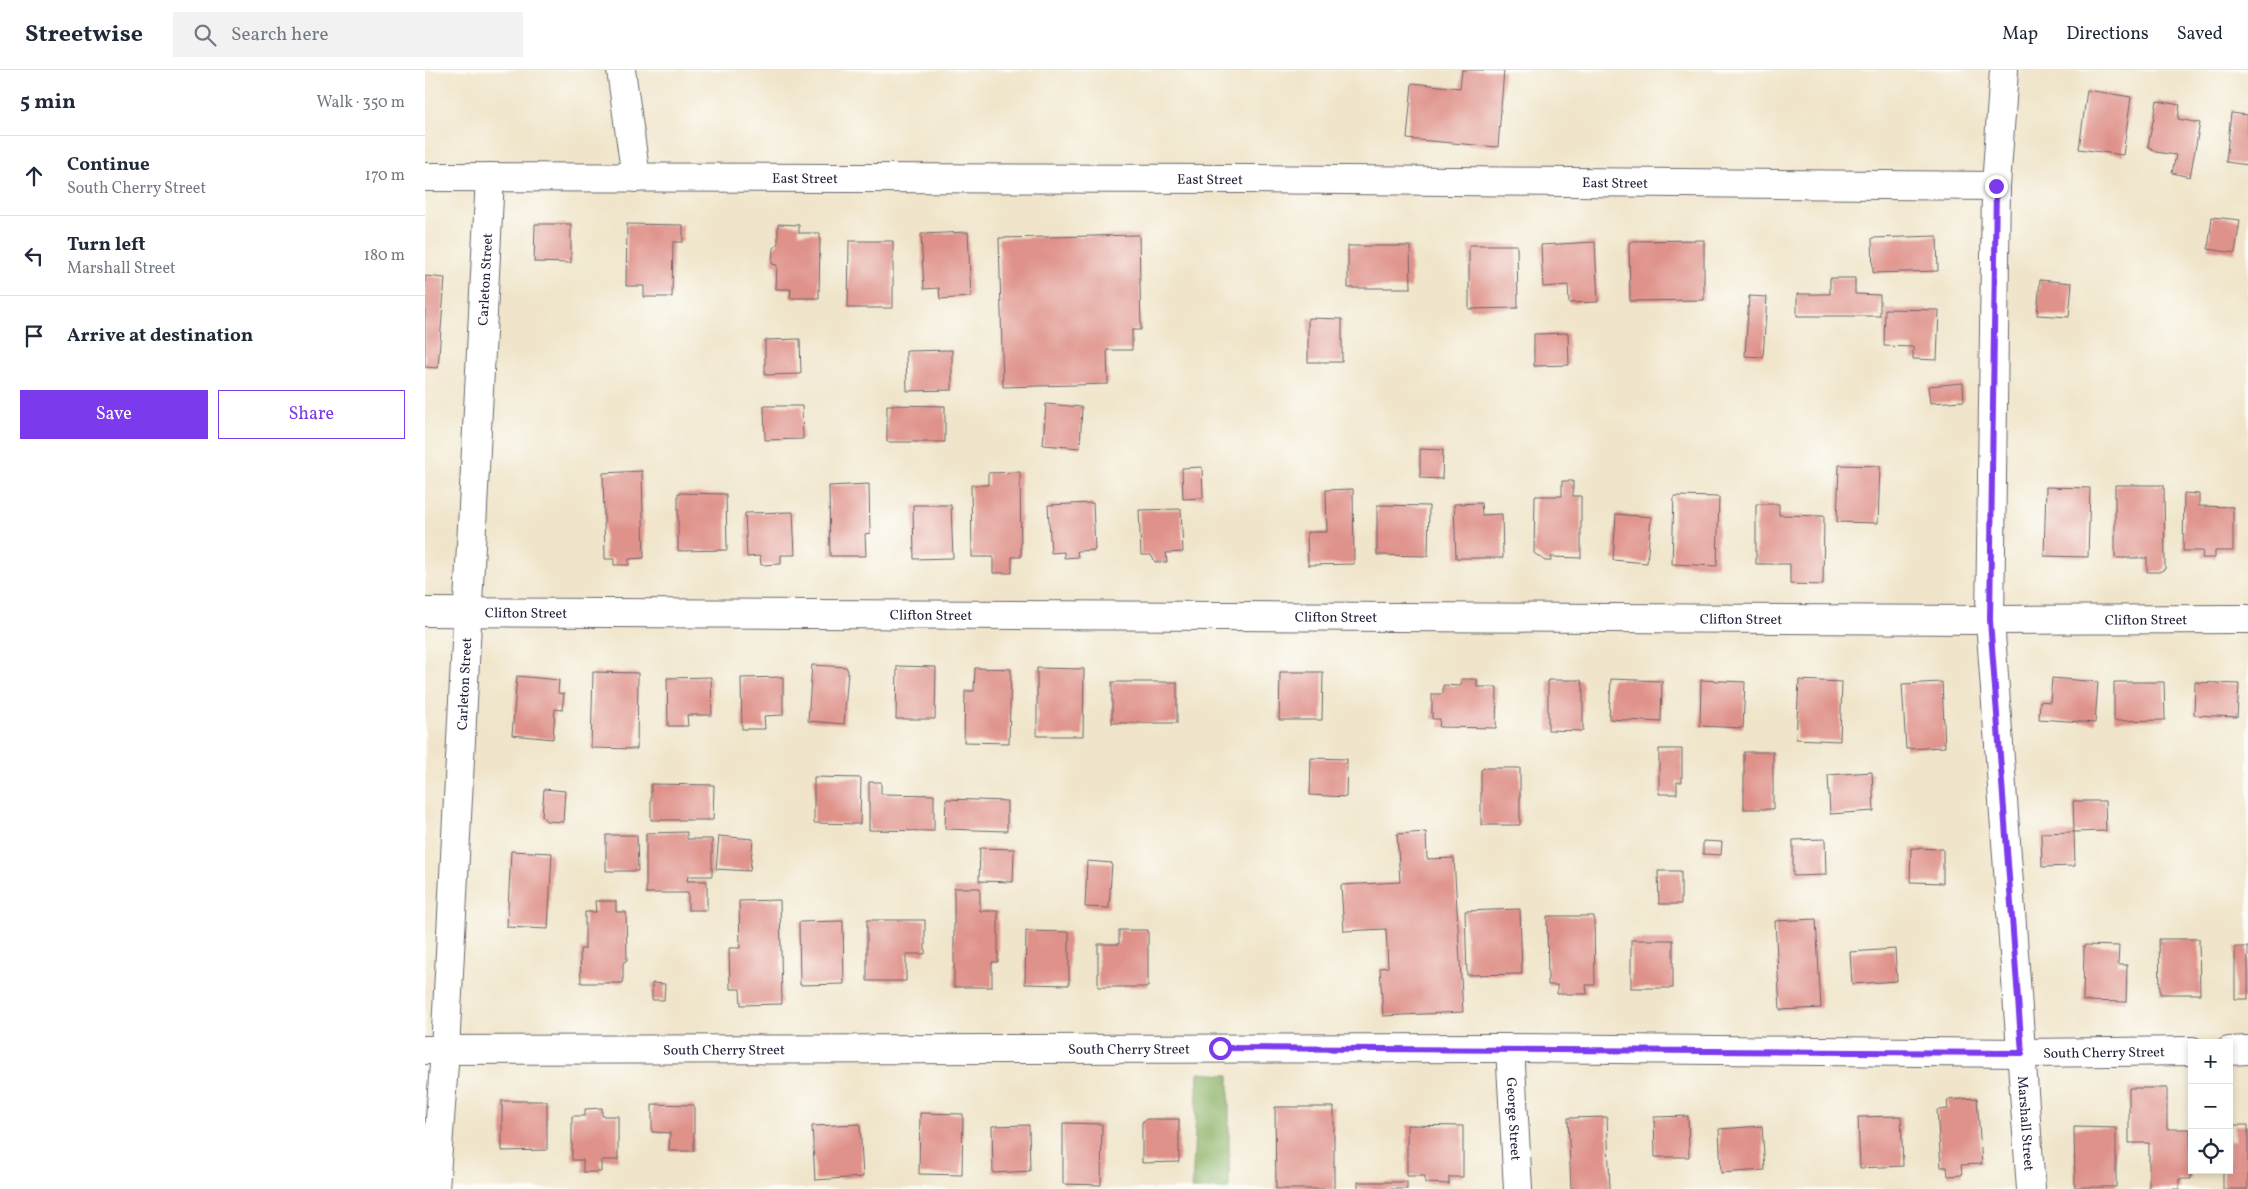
<!DOCTYPE html>
<meta charset="utf-8">
<style>
:root{--surface:#fff;--page:#f2f2f3;--text:#1f2937;--muted:#747a83;--line:#e0e1e3;--accent:#7c3aed}
body{margin:0;font-family:Vollkorn,serif;background:var(--page);color:var(--text)}
.controls{position:absolute;right:15px;bottom:15px;display:grid;overflow:hidden;border-radius:0px;box-shadow:0 2px 8px #0003}
.controls button{width:45px;height:45px;display:grid;place-items:center;padding:0;border:0;border-bottom:1px solid var(--line);background:var(--surface);color:var(--text);font:25px sans-serif}
.stop{position:absolute;width:15px;height:15px;margin:-11px;border:4px solid #7c3aed;border-radius:50%;background:#fff}
.stop.end{background:#7c3aed;border-color:#fff;box-shadow:0 1px 5px #0008}
.list{margin:0;padding:0;list-style:none}
h2{display:flex;justify-content:space-between;align-items:center;height:65px;margin:0;padding:0 20px;font-size:21px}
h2 small{font-size:16px;font-weight:400;color:var(--muted)}
.list li{display:grid;grid-template-columns:32px 1fr auto;gap:15px;align-items:center;box-sizing:border-box;height:80px;padding:0 20px;border-top:1px solid var(--line)}
.list b{display:block;font-size:19px;white-space:nowrap}
.list p{margin:0;font-size:16px;white-space:nowrap;color:var(--muted)}
.list em{font-size:16px;font-style:normal;color:var(--muted)}
.actions{display:flex;gap:10px;padding:15px 20px}
.actions a{flex:1;padding:11px 0;border:1px solid var(--accent);border-radius:0px;text-align:center;font-size:18px;color:var(--accent)}
.actions .main{background:var(--accent);color:#fff}
.icon{flex:none;width:28px;height:28px;fill:none;stroke:currentColor;stroke-width:2;stroke-linecap:round;stroke-linejoin:round}
.map{position:relative;flex:none;width:1823px;height:1119px;overflow:hidden}
header{display:flex;align-items:center;gap:30px;box-sizing:border-box;height:70px;padding:0 25px;background:var(--surface);border-bottom:1px solid var(--line)}
header strong{font-size:24px}
nav{display:flex;gap:28px;margin-inline-start:auto;font-size:18px}
.search{width:350px;height:45px;background:var(--page);display:flex;align-items:center;gap:12px;box-sizing:border-box;padding:0 18px;border-radius:0px;color:var(--muted);font-size:19px}
main{display:flex}
aside{flex:1;background:var(--surface)}
.map>svg:first-child{display:block}
.forest{fill:#8db369;stroke:#586a52}
.building{fill:#df928a}
.lines{fill:none;stroke-linecap:round;stroke-linejoin:round}
.minor-casing{stroke:#6a666d;stroke-width:30}
.minor{stroke:#fff;stroke-width:28}
.route{stroke:#7c3aed;stroke-width:6}
.labels{text-anchor:middle;stroke-width:4;stroke-linejoin:round;paint-order:stroke}
.street-label{font-size:14px;fill:#22223b;stroke:#fdfcf7}
</style>
<header>
<strong>Streetwise</strong>
<div class="search"><svg class="icon" aria-label="search" viewBox="0 0 24 24"><circle cx="10" cy="10" r="6"/><path d="M15 15l6 6"/></svg>Search here</div>
<nav><a>Map</a><a>Directions</a><a>Saved</a></nav>
</header>
<main>
<aside>
<h2>5 min<small>Walk · 350 m</small></h2>
<ul class="list">
<li><svg class="icon" aria-label="ahead" viewBox="0 0 24 24"><path d="M12 20V5M6 11l6-6 6 6"/></svg><div><b>Continue</b><p>South Cherry Street</p></div><em>170 m</em></li>
<li><svg class="icon" aria-label="left" viewBox="0 0 24 24"><path d="M17 20v-9H6M10 6l-5 5 5 5"/></svg><div><b>Turn left</b><p>Marshall Street</p></div><em>180 m</em></li>
<li><svg class="icon" aria-label="arrive" viewBox="0 0 24 24"><path d="M6 21V4h12l-3 4 3 4H6"/></svg><div><b>Arrive at destination</b></div></li>
</ul>
<div class="actions"><a class="main">Save</a><a>Share</a></div>
</aside>
<div class="map">
<svg width="1823" height="1119" viewBox="0 0 1823 1119">
<rect width="100%" height="100%" fill="#fdfcf7"/>
<filter id="ink" filterUnits="userSpaceOnUse"><feTurbulence type="fractalNoise" baseFrequency=".02" numOctaves="2"/><feDisplacementMap in="SourceGraphic" scale="10" xChannelSelector="R" yChannelSelector="G"/><feConvolveMatrix kernelMatrix="1 2 1 2 8 2 1 2 1" color-interpolation-filters="sRGB"/></filter>
<filter id="wash" filterUnits="userSpaceOnUse"><feTurbulence type="fractalNoise" baseFrequency=".0096" numOctaves="4" result="noise"/><feDisplacementMap in="SourceGraphic" scale="20" xChannelSelector="R" yChannelSelector="G"/><feGaussianBlur stdDeviation="1.12" result="paint"/><feColorMatrix in="noise" values="0 0 0 0 0 0 0 0 0 0 0 0 0 0 0 0 0 1.4 0 .05"/><feComposite in="paint" operator="in"/></filter>
<g filter="url(#wash)">
<rect width="100%" height="100%" fill="#f0e5ca"/>
<!-- forest -->
<path class="forest" d="M 773,1003 L 804,1005 L 804,1119 L 767,1119 Z"/>
<g id="blocks">
<!-- building -->
<g class="building">
<path d="M 1037,0 L 1079,0 L 1073,77 L 982,69 L 987,13 L 1035,18 Z"/>
<path d="M 1662,20 L 1706,27 L 1698,85 L 1654,79 Z"/>
<path d="M 1732,31 L 1755,35 L 1753,49 L 1775,53 L 1765,107 L 1747,103 L 1751,85 L 1731,82 L 1723,76 Z"/>
<path d="M 1806,43 L 1823,45 L 1823,95 L 1801,92 Z"/>
<path d="M 1787,147 L 1815,150 L 1810,183 L 1783,179 Z"/>
<path d="M 110,154 L 146,154 L 146,193 L 109,192 Z"/>
<path d="M 202,154 L 258,155 L 258,172 L 248,172 L 247,227 L 219,227 L 219,216 L 201,216 Z"/>
<path d="M 353,154 L 374,155 L 374,163 L 395,163 L 394,228 L 365,228 L 366,219 L 351,219 L 352,195 L 347,194 L 348,178 L 353,173 Z"/>
<path d="M 543,162 L 546,227 L 515,229 L 514,218 L 499,219 L 496,164 Z"/>
<path d="M 714,165 L 716,260 L 707,260 L 707,280 L 682,280 L 683,314 L 578,317 L 574,168 Z"/>
<path d="M 1512,166 L 1513,201 L 1448,203 L 1447,168 Z"/>
<path d="M 1279,170 L 1279,230 L 1205,231 L 1204,173 L 1207,171 Z"/>
<path d="M 424,171 L 468,171 L 468,238 L 423,238 Z"/>
<path d="M 1170,172 L 1173,232 L 1144,233 L 1143,215 L 1118,217 L 1116,175 Z"/>
<path d="M 1044,175 L 1092,175 L 1093,238 L 1044,239 Z"/>
<path d="M 923,176 L 985,176 L 986,218 L 923,218 Z"/>
<path d="M 0,206 L 20,208 L 13,298 L 0,297 Z"/>
<path d="M 1405,208 L 1430,208 L 1430,224 L 1455,225 L 1455,246 L 1372,246 L 1372,224 L 1405,224 Z"/>
<path d="M 1615,210 L 1647,213 L 1644,247 L 1612,245 Z"/>
<path d="M 1324,226 L 1342,227 L 1338,287 L 1320,286 Z"/>
<path d="M 1460,239 L 1514,240 L 1512,290 L 1488,289 L 1488,277 L 1459,276 Z"/>
<path d="M 883,248 L 917,249 L 917,292 L 883,292 Z"/>
<path d="M 1143,263 L 1144,295 L 1109,296 L 1109,264 Z"/>
<path d="M 375,269 L 376,304 L 340,305 L 340,270 Z"/>
<path d="M 527,280 L 527,320 L 482,321 L 481,281 Z"/>
<path d="M 1538,313 L 1539,331 L 1505,333 L 1503,316 Z"/>
<path d="M 621,334 L 657,337 L 655,378 L 618,375 Z"/>
<path d="M 462,335 L 520,336 L 520,372 L 462,372 Z"/>
<path d="M 339,336 L 377,336 L 378,369 L 340,370 Z"/>
<path d="M 995,379 L 1018,380 L 1017,409 L 995,408 Z"/>
<path d="M 1414,395 L 1455,396 L 1453,453 L 1412,452 Z"/>
<path d="M 777,397 L 778,428 L 758,429 L 757,398 Z"/>
<path d="M 217,401 L 219,488 L 204,489 L 204,495 L 189,495 L 189,489 L 180,489 L 178,403 Z"/>
<path d="M 595,402 L 596,487 L 587,487 L 587,503 L 568,503 L 568,487 L 547,487 L 546,415 L 563,415 L 563,403 Z"/>
<path d="M 1137,411 L 1148,411 L 1148,426 L 1156,426 L 1156,488 L 1126,487 L 1126,491 L 1120,491 L 1109,483 L 1110,426 L 1137,426 Z"/>
<path d="M 444,414 L 445,463 L 440,464 L 441,486 L 405,486 L 404,416 Z"/>
<path d="M 1690,415 L 1739,415 L 1740,499 L 1734,502 L 1722,502 L 1722,488 L 1690,488 Z"/>
<path d="M 1621,417 L 1665,418 L 1663,487 L 1619,486 Z"/>
<path d="M 928,419 L 929,494 L 883,495 L 882,462 L 902,462 L 901,420 Z"/>
<path d="M 253,423 L 301,424 L 302,480 L 253,481 Z"/>
<path d="M 1759,423 L 1774,424 L 1774,436 L 1808,437 L 1808,481 L 1790,481 L 1790,488 L 1777,488 L 1778,481 L 1758,481 Z"/>
<path d="M 1249,426 L 1294,427 L 1292,496 L 1247,494 Z"/>
<path d="M 668,433 L 670,480 L 652,481 L 653,487 L 639,488 L 639,482 L 626,483 L 623,435 Z"/>
<path d="M 1056,433 L 1057,445 L 1077,444 L 1078,488 L 1031,488 L 1029,434 Z"/>
<path d="M 1331,434 L 1354,434 L 1354,445 L 1399,446 L 1398,515 L 1365,514 L 1365,494 L 1331,494 Z"/>
<path d="M 488,435 L 526,435 L 528,488 L 489,489 Z"/>
<path d="M 952,435 L 1004,436 L 1003,486 L 952,485 Z"/>
<path d="M 756,439 L 758,482 L 741,483 L 742,492 L 730,492 L 726,485 L 716,485 L 714,440 Z"/>
<path d="M 368,442 L 370,485 L 356,485 L 356,494 L 336,495 L 335,486 L 322,487 L 320,443 Z"/>
<path d="M 1191,444 L 1226,447 L 1222,493 L 1188,490 Z"/>
<path d="M 387,595 L 421,597 L 423,601 L 419,654 L 383,651 Z"/>
<path d="M 472,596 L 511,597 L 510,649 L 471,649 Z"/>
<path d="M 550,598 L 586,599 L 584,673 L 539,672 L 540,621 L 549,621 Z"/>
<path d="M 612,598 L 659,599 L 658,666 L 612,666 Z"/>
<path d="M 168,602 L 213,603 L 212,679 L 166,678 Z"/>
<path d="M 855,602 L 898,602 L 897,650 L 854,650 Z"/>
<path d="M 92,606 L 134,610 L 133,623 L 139,624 L 137,640 L 130,639 L 128,669 L 87,665 Z"/>
<path d="M 286,607 L 287,645 L 262,645 L 263,656 L 243,656 L 242,608 Z"/>
<path d="M 358,607 L 358,645 L 339,646 L 340,659 L 317,659 L 316,608 Z"/>
<path d="M 1627,608 L 1673,612 L 1670,653 L 1614,649 L 1615,631 L 1625,632 Z"/>
<path d="M 1036,609 L 1052,609 L 1052,617 L 1072,617 L 1071,658 L 1014,657 L 1015,649 L 1007,649 L 1007,624 L 1018,624 L 1018,615 L 1036,616 Z"/>
<path d="M 1186,609 L 1237,611 L 1236,652 L 1184,649 Z"/>
<path d="M 1123,610 L 1156,610 L 1158,616 L 1158,661 L 1123,660 Z"/>
<path d="M 1276,610 L 1320,612 L 1318,658 L 1275,656 Z"/>
<path d="M 1374,610 L 1417,612 L 1415,671 L 1371,669 Z"/>
<rect x="687" y="612" width="65" height="41"/>
<path d="M 1517,612 L 1520,677 L 1481,679 L 1477,614 Z"/>
<path d="M 1689,612 L 1739,612 L 1740,650 L 1689,651 Z"/>
<path d="M 1770,612 L 1814,614 L 1812,647 L 1769,645 Z"/>
<path d="M 1234,679 L 1257,679 L 1257,712 L 1252,712 L 1252,724 L 1234,724 Z"/>
<rect x="1319" y="682" width="29" height="57"/>
<path d="M 886,688 L 922,689 L 921,727 L 885,725 Z"/>
<path d="M 1059,698 L 1095,698 L 1095,755 L 1056,755 L 1056,700 Z"/>
<path d="M 1447,702 L 1449,741 L 1405,744 L 1403,705 Z"/>
<path d="M 389,707 L 436,708 L 435,754 L 389,753 Z"/>
<path d="M 444,712 L 456,712 L 456,724 L 509,725 L 509,761 L 444,760 Z"/>
<path d="M 226,714 L 289,715 L 288,750 L 226,750 Z"/>
<path d="M 119,719 L 140,721 L 138,752 L 121,751 L 117,746 Z"/>
<path d="M 521,729 L 582,731 L 582,761 L 520,759 Z"/>
<path d="M 1648,731 L 1680,731 L 1681,761 L 1649,762 Z"/>
<path d="M 262,762 L 262,769 L 287,769 L 287,806 L 263,806 L 262,811 L 282,811 L 282,840 L 263,840 L 263,823 L 221,823 L 221,763 Z"/>
<path d="M 1001,762 L 1002,789 L 1029,788 L 1038,942 L 958,946 L 955,898 L 963,897 L 961,859 L 919,861 L 916,815 L 975,812 L 972,764 Z"/>
<path d="M 1649,762 L 1650,796 L 1617,797 L 1616,763 Z"/>
<path d="M 181,765 L 212,765 L 213,801 L 181,801 Z"/>
<path d="M 294,766 L 328,769 L 325,801 L 291,799 Z"/>
<path d="M 1400,769 L 1401,805 L 1368,806 L 1368,770 Z"/>
<path d="M 1278,771 L 1297,772 L 1296,785 L 1278,784 Z"/>
<path d="M 555,778 L 589,779 L 588,812 L 554,811 Z"/>
<path d="M 1486,778 L 1518,779 L 1518,813 L 1485,812 Z"/>
<path d="M 86,781 L 127,783 L 123,859 L 82,857 Z"/>
<path d="M 662,791 L 687,793 L 684,838 L 660,837 Z"/>
<path d="M 1233,801 L 1256,801 L 1256,834 L 1234,834 Z"/>
<path d="M 529,818 L 555,818 L 555,841 L 573,841 L 573,892 L 567,892 L 567,917 L 529,917 Z"/>
<path d="M 355,830 L 357,934 L 316,935 L 315,919 L 305,919 L 304,878 L 315,878 L 314,831 Z"/>
<path d="M 170,831 L 191,831 L 191,842 L 201,842 L 202,890 L 198,893 L 198,913 L 156,913 L 155,879 L 160,879 L 160,842 L 171,842 Z"/>
<path d="M 1095,839 L 1097,904 L 1042,905 L 1040,841 Z"/>
<path d="M 1122,846 L 1169,846 L 1170,915 L 1161,915 L 1162,924 L 1132,924 L 1132,915 L 1123,915 Z"/>
<path d="M 1391,849 L 1396,938 L 1355,940 L 1350,851 Z"/>
<path d="M 442,850 L 500,850 L 500,884 L 481,884 L 481,911 L 442,911 Z"/>
<path d="M 418,851 L 419,914 L 375,915 L 374,852 Z"/>
<path d="M 694,860 L 723,860 L 723,917 L 673,917 L 673,874 L 694,874 Z"/>
<path d="M 601,861 L 644,862 L 644,915 L 600,914 Z"/>
<path d="M 1734,869 L 1774,869 L 1775,924 L 1735,924 Z"/>
<rect x="1206" y="870" width="42" height="48"/>
<path d="M 1659,875 L 1694,876 L 1693,895 L 1702,895 L 1701,932 L 1658,931 Z"/>
<rect x="1810" y="877" width="13" height="52"/>
<path d="M 1470,879 L 1472,911 L 1427,914 L 1425,882 Z"/>
<path d="M 227,913 L 240,914 L 239,930 L 227,930 Z"/>
<path d="M 1704,1018 L 1742,1018 L 1742,1059 L 1765,1059 L 1766,1109 L 1754,1109 L 1754,1119 L 1724,1119 L 1724,1073 L 1704,1073 Z"/>
<path d="M 1552,1028 L 1557,1094 L 1536,1095 L 1537,1105 L 1523,1106 L 1522,1097 L 1516,1097 L 1512,1040 L 1523,1039 L 1522,1030 Z"/>
<path d="M 77,1031 L 122,1031 L 122,1080 L 77,1081 Z"/>
<path d="M 227,1034 L 269,1035 L 269,1081 L 244,1081 L 245,1063 L 227,1062 Z"/>
<path d="M 850,1037 L 909,1037 L 909,1119 L 851,1119 Z"/>
<path d="M 177,1038 L 177,1046 L 193,1046 L 193,1090 L 176,1090 L 176,1102 L 158,1102 L 158,1090 L 147,1090 L 147,1046 L 160,1046 L 160,1039 Z"/>
<path d="M 495,1043 L 538,1044 L 537,1105 L 494,1104 Z"/>
<path d="M 1263,1046 L 1264,1087 L 1230,1087 L 1229,1047 Z"/>
<path d="M 1476,1046 L 1478,1096 L 1435,1098 L 1433,1047 Z"/>
<path d="M 1182,1047 L 1185,1119 L 1146,1119 L 1143,1048 Z"/>
<path d="M 722,1049 L 754,1049 L 754,1092 L 717,1093 L 717,1052 Z"/>
<path d="M 638,1053 L 677,1054 L 676,1115 L 638,1114 Z"/>
<path d="M 435,1054 L 438,1107 L 390,1110 L 387,1056 Z"/>
<path d="M 604,1055 L 605,1101 L 568,1103 L 567,1056 Z"/>
<path d="M 982,1055 L 1038,1056 L 1038,1107 L 1024,1107 L 1024,1114 L 1000,1113 L 1000,1106 L 982,1106 Z"/>
<path d="M 1809,1055 L 1823,1055 L 1823,1119 L 1798,1119 L 1798,1100 L 1804,1100 L 1804,1071 L 1809,1071 Z"/>
<path d="M 1337,1056 L 1340,1100 L 1296,1103 L 1294,1059 Z"/>
<path d="M 1649,1057 L 1691,1058 L 1691,1117 L 1650,1117 Z"/>
<rect x="933" y="1112" width="49" height="7"/>
</g>
</g>
</g>
<g filter="url(#ink)">
<use href="#blocks" fill-opacity="0" stroke="#6a666d" stroke-width="1"/>
<g class="lines">
<defs>
<g id="minor">
<path d="M 196,0 L 211,108"/>
<path id="s1" d="M 1579,0 L 1571,116 L 1565,550 L 1606,1119"/>
<path id="s2" d="M 0,107 L 824,109 L 1571,116"/>
<path id="s3" d="M 0,542 L 1565,550 L 1823,549"/>
<path id="s4" d="M 1085,978 L 1093,1119"/>
<path id="s5" d="M 0,980 L 1085,978 L 1597,983 L 1767,981"/>
<path d="M 1804,981 L 1823,980"/>
<path id="s6" d="M 10,1119 L 20,980 L 65,107"/>
</g>
</defs>
<!-- minor casing -->
<use href="#minor" class="minor-casing"/>
<!-- minor -->
<use href="#minor" class="minor"/>
</g>
</g>
<g class="lines" filter="url(#ink)">
<!-- route -->
<path class="route" d="M 795,978 L 1597,983 L 1565,550 L 1571,116"/>
</g>
<g class="labels">
<!-- street labels -->
<g class="street-label">
<text dy="5" stroke="none"><textPath href="#s2" startOffset="380">East Street</textPath></text>
<text dy="5" stroke="none"><textPath href="#s2" startOffset="785">East Street</textPath></text>
<text dy="5" stroke="none"><textPath href="#s2" startOffset="1190">East Street</textPath></text>
<text dy="5" stroke="none"><textPath href="#s6" startOffset="911">Carleton Street</textPath></text>
<text dy="5" stroke="none"><textPath href="#s3" startOffset="101">Clifton Street</textPath></text>
<text dy="5" stroke="none"><textPath href="#s3" startOffset="506">Clifton Street</textPath></text>
<text dy="5" stroke="none"><textPath href="#s3" startOffset="911">Clifton Street</textPath></text>
<text dy="5" stroke="none"><textPath href="#s3" startOffset="1316">Clifton Street</textPath></text>
<text dy="5" stroke="none"><textPath href="#s3" startOffset="1721">Clifton Street</textPath></text>
<text dy="5" stroke="none"><textPath href="#s6" startOffset="506">Carleton Street</textPath></text>
<text dy="5" stroke="none"><textPath href="#s5" startOffset="704">South Cherry Street</textPath></text>
<text dy="5" stroke="none"><textPath href="#s5" startOffset="299">South Cherry Street</textPath></text>
<text dy="5" stroke="none"><textPath href="#s5" startOffset="1679">South Cherry Street</textPath></text>
<text dy="5" stroke="none"><textPath href="#s4" startOffset="71">George Street</textPath></text>
<text dy="5" stroke="none"><textPath href="#s1" startOffset="1055">Marshall Street</textPath></text>
</g>
</g>
</svg>
<div class="controls">
<button>+</button>
<button>−</button>
<button><svg class="icon" aria-label="locate" viewBox="0 0 24 24"><circle cx="12" cy="12" r="6"/><path d="M12 2v4M12 18v4M2 12h4M18 12h4"/></svg></button>
</div>
<div class="stop" style="left:795px;top:978px"></div>
<div class="stop end" style="left:1571px;top:116px"></div>
</div>
</main>
